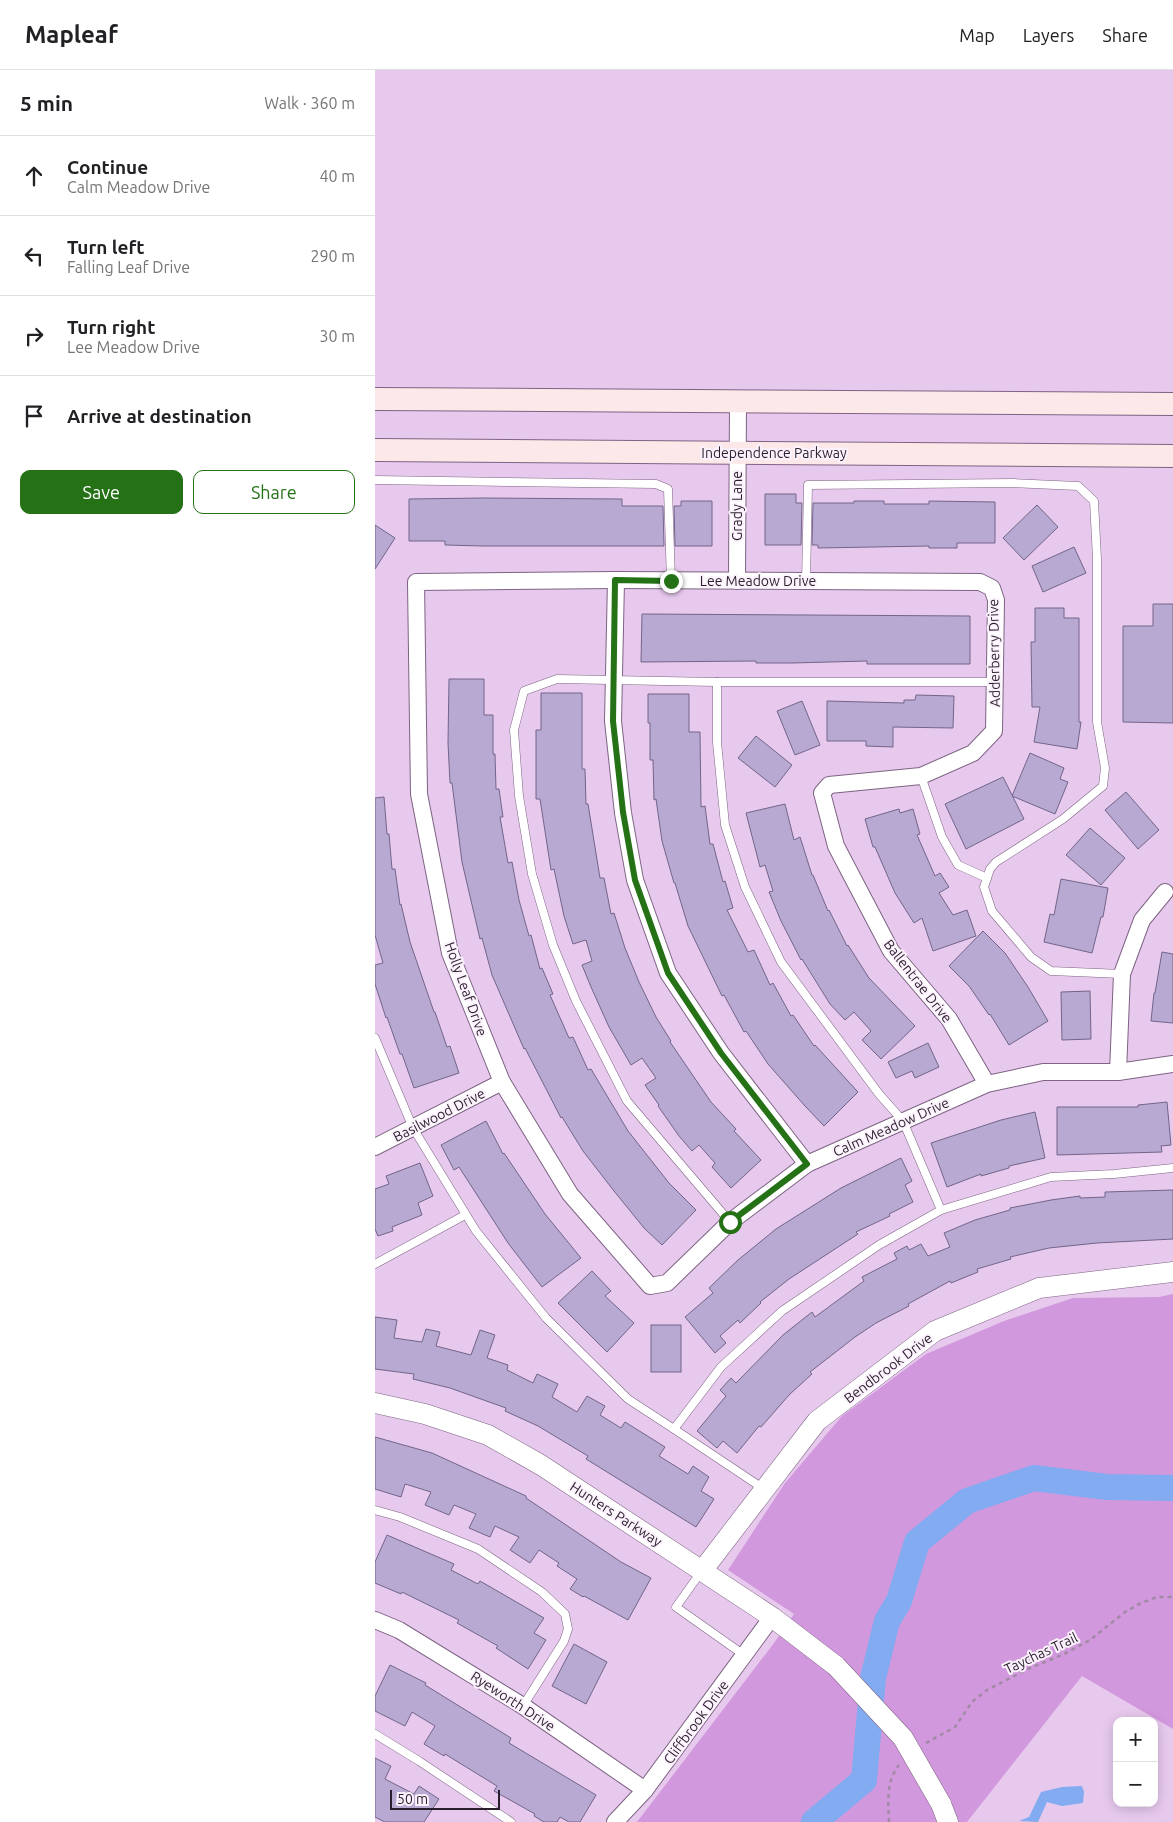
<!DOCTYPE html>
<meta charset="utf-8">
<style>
:root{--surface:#fff;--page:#f2f2f2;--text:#202124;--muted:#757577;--line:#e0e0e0;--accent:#247116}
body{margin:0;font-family:Ubuntu,sans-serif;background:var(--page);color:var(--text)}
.controls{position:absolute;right:15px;bottom:15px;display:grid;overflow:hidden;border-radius:10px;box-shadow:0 2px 12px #0003}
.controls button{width:45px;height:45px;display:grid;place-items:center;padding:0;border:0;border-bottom:1px solid var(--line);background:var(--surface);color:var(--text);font:25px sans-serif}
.scale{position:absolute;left:15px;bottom:12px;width:110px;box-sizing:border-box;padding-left:5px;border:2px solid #291e2b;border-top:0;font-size:14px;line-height:18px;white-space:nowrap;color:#291e2b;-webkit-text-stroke:4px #fcf2fd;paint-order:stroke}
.stop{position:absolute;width:15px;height:15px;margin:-11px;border:4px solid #247116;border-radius:50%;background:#fff}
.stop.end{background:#247116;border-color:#fff;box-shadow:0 1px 5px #0008}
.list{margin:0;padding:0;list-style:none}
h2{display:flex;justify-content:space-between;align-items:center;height:65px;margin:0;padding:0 20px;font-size:21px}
h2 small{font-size:16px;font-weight:400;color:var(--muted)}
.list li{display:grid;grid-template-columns:32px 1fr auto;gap:15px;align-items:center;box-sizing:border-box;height:80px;padding:0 20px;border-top:1px solid var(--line)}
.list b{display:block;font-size:19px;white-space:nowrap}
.list p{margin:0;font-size:16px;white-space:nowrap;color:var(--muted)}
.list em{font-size:16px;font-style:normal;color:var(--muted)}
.actions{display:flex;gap:10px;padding:15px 20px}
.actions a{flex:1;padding:11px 0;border:1px solid var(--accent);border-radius:10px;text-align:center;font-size:18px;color:var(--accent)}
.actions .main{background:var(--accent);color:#fff}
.icon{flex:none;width:28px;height:28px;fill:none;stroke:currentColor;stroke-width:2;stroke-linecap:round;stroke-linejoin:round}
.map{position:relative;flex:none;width:798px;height:1752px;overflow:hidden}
header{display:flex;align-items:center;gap:30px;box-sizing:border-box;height:70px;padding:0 25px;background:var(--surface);border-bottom:1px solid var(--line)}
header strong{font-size:24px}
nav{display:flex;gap:28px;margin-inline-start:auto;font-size:18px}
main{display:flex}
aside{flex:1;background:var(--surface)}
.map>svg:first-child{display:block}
.green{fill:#d298dd}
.water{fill:#82abf1}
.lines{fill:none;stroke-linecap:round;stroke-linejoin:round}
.river{stroke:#82abf1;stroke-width:26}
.building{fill:#b7a9d1;stroke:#726589}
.service-casing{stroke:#7e6383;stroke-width:9}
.minor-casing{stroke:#7e6383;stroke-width:18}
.tertiary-casing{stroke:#7e6383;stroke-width:21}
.secondary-casing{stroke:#7e6383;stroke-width:24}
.path{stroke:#a18aa5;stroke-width:2.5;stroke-dasharray:4 4;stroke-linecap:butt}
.service{stroke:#fff;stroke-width:8}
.minor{stroke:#fff;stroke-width:16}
.tertiary{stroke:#fff;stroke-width:20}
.secondary{stroke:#fce8e8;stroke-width:22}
.tertiary-bridge-casing{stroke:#7e6383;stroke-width:21;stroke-linecap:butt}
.tertiary-bridge{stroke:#fff;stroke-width:20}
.route{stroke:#247116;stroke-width:6}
.labels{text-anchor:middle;stroke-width:4;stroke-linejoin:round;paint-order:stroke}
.street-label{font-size:14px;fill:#291e2b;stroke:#fcf2fd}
</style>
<header>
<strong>Mapleaf</strong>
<nav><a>Map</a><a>Layers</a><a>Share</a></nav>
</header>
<main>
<aside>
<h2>5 min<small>Walk · 360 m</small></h2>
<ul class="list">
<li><svg class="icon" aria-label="ahead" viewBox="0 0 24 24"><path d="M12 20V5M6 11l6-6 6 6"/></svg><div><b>Continue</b><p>Calm Meadow Drive</p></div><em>40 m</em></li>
<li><svg class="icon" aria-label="left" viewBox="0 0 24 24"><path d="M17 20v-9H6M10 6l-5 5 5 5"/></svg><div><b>Turn left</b><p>Falling Leaf Drive</p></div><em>290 m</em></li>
<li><svg class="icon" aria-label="right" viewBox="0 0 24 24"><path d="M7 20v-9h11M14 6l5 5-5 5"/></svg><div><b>Turn right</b><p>Lee Meadow Drive</p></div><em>30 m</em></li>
<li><svg class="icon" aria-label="arrive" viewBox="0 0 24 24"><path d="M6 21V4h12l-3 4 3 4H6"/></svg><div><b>Arrive at destination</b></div></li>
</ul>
<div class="actions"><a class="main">Save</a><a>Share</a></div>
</aside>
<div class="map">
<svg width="798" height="1752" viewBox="0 0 798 1752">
<rect width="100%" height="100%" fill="#e7c9ed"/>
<!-- green -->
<path class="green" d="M 798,1224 L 798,1659 L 707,1606 L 592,1752 L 262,1752 L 399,1573 L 419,1544 L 353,1500 L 410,1413 L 467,1346 L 551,1284 L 629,1251 L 698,1228 L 784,1227 Z"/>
<!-- water -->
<path class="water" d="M 707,1716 L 709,1722 L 708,1733 L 687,1736 L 672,1732 L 663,1752 L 644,1751 L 654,1747 L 666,1722 L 687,1717 Z"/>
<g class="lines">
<!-- river -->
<path class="river" d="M 439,1752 L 489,1710 L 498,1608 L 512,1551 L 524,1531 L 542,1472 L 592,1431 L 659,1408 L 732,1417 L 798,1418"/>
</g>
<!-- building -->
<g class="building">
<path d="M 390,424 L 421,424 L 421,433 L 427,433 L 426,475 L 390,475 Z"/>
<path d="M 108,428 L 247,429 L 247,436 L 288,436 L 289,476 L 108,476 L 70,475 L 70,471 L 34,471 L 34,429 Z"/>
<path d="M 306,431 L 337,431 L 337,476 L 300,476 L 299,436 L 306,436 Z"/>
<path d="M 479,431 L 509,431 L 509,434 L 554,434 L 554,431 L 620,432 L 620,473 L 582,473 L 582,478 L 554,478 L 554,476 L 443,478 L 443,475 L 437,475 L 438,433 L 479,433 Z"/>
<path d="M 662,435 L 683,457 L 649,490 L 628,468 Z"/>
<path d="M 0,455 L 20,468 L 0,499 Z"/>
<path d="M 699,477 L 711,503 L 668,522 L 657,496 Z"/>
<path d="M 778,534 L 798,534 L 798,653 L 748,652 L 748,556 L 778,556 Z"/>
<path d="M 660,538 L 689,538 L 689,548 L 704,548 L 704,652 L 706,652 L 702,679 L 659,672 L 665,637 L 657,637 L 656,572 L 660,572 Z"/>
<path d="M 267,544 L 595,546 L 595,594 L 492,594 L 492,591 L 417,593 L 381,593 L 381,591 L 266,592 Z"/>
<path d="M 74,609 L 109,609 L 109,645 L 118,645 L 118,684 L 120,684 L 121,719 L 124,719 L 128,747 L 125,747 L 133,793 L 137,792 L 144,830 L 154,866 L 156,865 L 165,899 L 167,898 L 178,924 L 175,925 L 194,968 L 198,967 L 213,1000 L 216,999 L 253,1061 L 294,1113 L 321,1140 L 287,1175 L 269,1158 L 239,1121 L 208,1081 L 187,1047 L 186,1048 L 150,978 L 149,979 L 117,905 L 107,868 L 105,869 L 87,792 L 77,713 L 75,713 L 73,673 Z"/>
<path d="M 166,623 L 207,623 L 207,699 L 210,699 L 211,734 L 213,734 L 225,808 L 229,808 L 236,844 L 239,843 L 250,878 L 264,912 L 281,947 L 296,971 L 295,972 L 336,1032 L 361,1059 L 359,1061 L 386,1090 L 356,1118 L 337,1097 L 340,1093 L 324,1075 L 317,1081 L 304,1066 L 283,1036 L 284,1035 L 270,1015 L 281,1008 L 267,988 L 256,995 L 234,957 L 216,917 L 207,895 L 217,891 L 211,870 L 198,874 L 189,846 L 179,799 L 176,800 L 165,729 L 161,729 L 161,660 L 166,660 Z"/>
<path d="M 273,624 L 314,624 L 314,662 L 325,662 L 326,737 L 330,736 L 335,774 L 338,774 L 348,812 L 350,811 L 358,838 L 352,840 L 373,882 L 379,880 L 395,915 L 398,913 L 416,946 L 418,945 L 439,976 L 440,975 L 483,1022 L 449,1056 L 430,1036 L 393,994 L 371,961 L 369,962 L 349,925 L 347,926 L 313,856 L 300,813 L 299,813 L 287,771 L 281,729 L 279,730 L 278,690 L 275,690 L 275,653 L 273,653 Z"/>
<path d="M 541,625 L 579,626 L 578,658 L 518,657 L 518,677 L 491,676 L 491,671 L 452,671 L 452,631 L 529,633 L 529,630 L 540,630 Z"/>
<path d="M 427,631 L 445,675 L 420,685 L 402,641 Z"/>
<path d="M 381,666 L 417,695 L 400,717 L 363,688 Z"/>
<path d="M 655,683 L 689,698 L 685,709 L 693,712 L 680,744 L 637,726 Z"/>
<path d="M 628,707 L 649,749 L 591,779 L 570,734 Z"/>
<path d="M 751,722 L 784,760 L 763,779 L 730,740 Z"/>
<path d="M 9,727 L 12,764 L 14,764 L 17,799 L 20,799 L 25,835 L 26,834 L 35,872 L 59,942 L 60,942 L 72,977 L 75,976 L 84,1003 L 39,1018 L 27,984 L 25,984 L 12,947 L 11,948 L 0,914 L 0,895 L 8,893 L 0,865 L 0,728 Z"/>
<path d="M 410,734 L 419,770 L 425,767 L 437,805 L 438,805 L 453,841 L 454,840 L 472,876 L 473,875 L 494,908 L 540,956 L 506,989 L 487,970 L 496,961 L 479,942 L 470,950 L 455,934 L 427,889 L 426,890 L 406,851 L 394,822 L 398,821 L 390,795 L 385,797 L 371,743 Z"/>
<path d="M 524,739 L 525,743 L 538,739 L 545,764 L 542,765 L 560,806 L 565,803 L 574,817 L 564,823 L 578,845 L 592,840 L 601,866 L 558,881 L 547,848 L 539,853 L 520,823 L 500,777 L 498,777 L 490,749 Z"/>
<path d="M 715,758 L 750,788 L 726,815 L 691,785 Z"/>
<path d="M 686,809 L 733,818 L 728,847 L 726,847 L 717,883 L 669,872 L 675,844 L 679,845 Z"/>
<path d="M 608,861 L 630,883 L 653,917 L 673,951 L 634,975 L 615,944 L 614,945 L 594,916 L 574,896 Z"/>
<path d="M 787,882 L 798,884 L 798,953 L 776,951 L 779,923 L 780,923 Z"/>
<path d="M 715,921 L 716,969 L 687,970 L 686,922 Z"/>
<path d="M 553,973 L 564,997 L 540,1008 L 537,1001 L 521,1008 L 513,992 Z"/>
<path d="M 792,1032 L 796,1075 L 786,1076 L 787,1082 L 682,1085 L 682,1037 L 763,1037 L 763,1035 Z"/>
<path d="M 660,1042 L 670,1088 L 634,1096 L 634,1098 L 606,1106 L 606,1104 L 572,1117 L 556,1073 L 626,1050 Z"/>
<path d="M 111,1051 L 128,1084 L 129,1083 L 170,1144 L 206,1188 L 167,1217 L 133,1173 L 84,1097 L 79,1100 L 66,1075 Z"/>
<path d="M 526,1088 L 537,1111 L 530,1115 L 538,1132 L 514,1144 L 515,1146 L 481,1162 L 483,1164 L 414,1209 L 385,1232 L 386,1233 L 365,1253 L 363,1250 L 345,1266 L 351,1273 L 340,1283 L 310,1247 L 338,1223 L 334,1218 L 363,1190 L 401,1159 L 466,1118 Z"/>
<path d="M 45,1093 L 58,1126 L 43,1133 L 47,1145 L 17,1157 L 18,1161 L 3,1166 L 0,1159 L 0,1119 L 14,1114 L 11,1106 Z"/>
<path d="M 798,1120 L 798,1169 L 722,1173 L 674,1178 L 635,1187 L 636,1189 L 602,1199 L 603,1202 L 576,1213 L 575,1211 L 533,1234 L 534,1236 L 501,1253 L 480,1267 L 435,1302 L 437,1304 L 415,1324 L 386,1357 L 384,1356 L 362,1383 L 348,1371 L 342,1378 L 322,1361 L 351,1326 L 345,1320 L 356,1308 L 361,1313 L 408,1265 L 437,1242 L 440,1247 L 489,1211 L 487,1207 L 522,1189 L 519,1183 L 532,1176 L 534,1180 L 546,1174 L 553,1186 L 575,1177 L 569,1163 L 600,1150 L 635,1140 L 635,1138 L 676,1130 L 705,1126 L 705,1128 L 730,1127 L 730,1122 Z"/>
<path d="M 217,1201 L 236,1221 L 230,1226 L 259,1253 L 232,1282 L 183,1233 Z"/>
<path d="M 0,1247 L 22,1250 L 19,1268 L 47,1272 L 51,1259 L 65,1262 L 61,1276 L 96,1285 L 105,1260 L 120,1265 L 112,1288 L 133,1295 L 132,1300 L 158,1313 L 162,1304 L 183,1314 L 177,1327 L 202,1342 L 212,1326 L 230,1336 L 225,1345 L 246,1358 L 250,1352 L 290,1377 L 284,1386 L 313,1404 L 318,1396 L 334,1407 L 326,1421 L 339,1429 L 321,1457 L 211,1389 L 213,1386 L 163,1356 L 130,1341 L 131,1338 L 75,1318 L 38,1309 L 39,1304 L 0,1299 Z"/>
<rect x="276" y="1255" width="30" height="47"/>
<path d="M 0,1367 L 57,1383 L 151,1426 L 151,1428 L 246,1492 L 276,1508 L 253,1550 L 209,1526 L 208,1527 L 195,1519 L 202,1509 L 182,1496 L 184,1493 L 164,1480 L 155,1493 L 135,1480 L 144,1467 L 120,1456 L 115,1467 L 94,1458 L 101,1444 L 79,1435 L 74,1445 L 50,1435 L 56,1422 L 30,1414 L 26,1427 L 0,1419 Z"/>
<path d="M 12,1465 L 79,1494 L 76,1500 L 103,1514 L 105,1511 L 169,1548 L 159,1563 L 171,1570 L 153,1599 L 121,1578 L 123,1576 L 82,1553 L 84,1550 L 27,1522 L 26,1524 L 0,1513 L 0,1492 Z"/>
<path d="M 199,1574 L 232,1592 L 211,1634 L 177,1616 Z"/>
<path d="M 15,1595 L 51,1613 L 50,1615 L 136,1668 L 134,1673 L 221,1725 L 205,1752 L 194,1752 L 185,1747 L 182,1752 L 169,1752 L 159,1746 L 160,1744 L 119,1721 L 122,1716 L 70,1684 L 69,1686 L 49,1674 L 60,1656 L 37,1642 L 30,1656 L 0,1641 L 0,1626 Z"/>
<path d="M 0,1688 L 16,1696 L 10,1709 L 39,1724 L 44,1716 L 64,1729 L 49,1752 L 10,1752 L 0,1747 Z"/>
</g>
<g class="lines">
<defs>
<g id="service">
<path d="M 0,410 L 281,414 L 293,419 L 296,511"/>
<path d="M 431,512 L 433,415 L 638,413 L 703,416 L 719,431 L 722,489 L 722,652 L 730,698 L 728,716 L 688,749 L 621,792 L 615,799 L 609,817 L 617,841 L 656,887 L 676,901 L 747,904"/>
<path d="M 342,612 L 342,672 L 350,755 L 370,817 L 406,892 L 504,1024 L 528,1051 L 566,1140 L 676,1107 L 739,1104 L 798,1098"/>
<path d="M 546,706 L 567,767 L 583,795 L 612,808"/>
<path d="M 0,968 L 38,1058 L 101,1161 L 171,1248 L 253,1329 L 299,1359 L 346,1297 L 407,1241 L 504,1175 L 566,1140"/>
<path d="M 355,1152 L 252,1031 L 201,931 L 178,875 L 157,804 L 144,726 L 139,660 L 149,621 L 182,609 L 342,612 L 620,612"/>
<path d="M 0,1194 L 90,1145"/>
<path d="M 299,1359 L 389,1419"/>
<path d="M 0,1440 L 25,1447 L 103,1479 L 167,1522 L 190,1544 L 193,1559 L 189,1571 L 148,1636"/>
<path d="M 326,1502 L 301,1537 L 369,1585"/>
<path d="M 0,1664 L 44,1691 L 136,1752"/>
</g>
<g id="minor">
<path d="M 241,510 L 238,651 L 248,743 L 260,810 L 293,903 L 346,983 L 432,1094"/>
<path d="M 362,511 L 363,332"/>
<path d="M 743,1002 L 747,904 L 767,850 L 790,822"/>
<path d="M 612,1014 L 574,949 L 516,881 L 461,776 L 447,723 L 454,715 L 546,706 L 598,683 L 619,661 L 621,530 L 617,518 L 605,512 L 241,510 L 41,512 L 44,724 L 75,883 L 127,1012 L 195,1124 L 275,1216 L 292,1213 L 355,1152 L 432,1094 L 612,1014 L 668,1002 L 743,1002 L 798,994"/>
<path d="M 0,1077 L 127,1012"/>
<path d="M 0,1550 L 24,1560 L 148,1636 L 270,1720"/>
<path d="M 240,1752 L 270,1720 L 397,1547"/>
</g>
<g id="tertiary">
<path d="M 0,1333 L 50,1344 L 113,1365 L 166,1395 L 397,1547 L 461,1596"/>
<path d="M 327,1501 L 442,1351 L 560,1261 L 664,1218 L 798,1202"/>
<path d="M 566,1734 L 573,1752"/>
</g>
<g id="secondary">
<path d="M 0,329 L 798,334"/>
<path d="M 0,380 L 798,386"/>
</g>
</defs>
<!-- service casing -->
<use href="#service" class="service-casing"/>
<!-- minor casing -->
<use href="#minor" class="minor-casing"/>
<!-- tertiary casing -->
<use href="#tertiary" class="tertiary-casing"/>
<!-- secondary casing -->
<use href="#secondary" class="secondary-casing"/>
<!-- path -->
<g class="path">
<path d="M 551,1673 L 580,1657 L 597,1632 L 612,1620 L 653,1599 L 689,1584 L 715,1570 L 750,1542 L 766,1533 L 782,1527 L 798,1527"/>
<path d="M 514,1752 C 513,1732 511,1711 524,1695"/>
</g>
<!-- service -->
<use href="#service" class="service"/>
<!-- minor -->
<use href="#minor" class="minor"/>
<!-- tertiary -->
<use href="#tertiary" class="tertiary"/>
<!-- secondary -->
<use href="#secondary" class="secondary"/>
<defs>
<path id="tertiary-bridge" d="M 461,1596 L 528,1668 L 566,1734"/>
</defs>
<!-- tertiary-bridge casing -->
<use href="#tertiary-bridge" class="tertiary-bridge-casing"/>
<!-- tertiary-bridge -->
<use href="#tertiary-bridge" class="tertiary-bridge"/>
</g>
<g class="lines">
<!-- route -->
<path class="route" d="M 296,511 L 240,510 L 238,651 L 248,742 L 260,810 L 293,903 L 346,983 L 432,1094 L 355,1152"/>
</g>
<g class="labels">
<!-- street labels -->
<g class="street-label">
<text x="399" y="388">Independence Parkway</text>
<text transform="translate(362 436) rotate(-90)" y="5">Grady Lane</text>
<text x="383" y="516">Lee Meadow Drive</text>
<text transform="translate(619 583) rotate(-91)" y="5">Adderberry Drive</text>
<text transform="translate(543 911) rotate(52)" y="5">Ballentrae Drive</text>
<text transform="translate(91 919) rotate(70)" y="5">Holly Leaf Drive</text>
<text transform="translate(64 1045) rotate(-27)" y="5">Basilwood Drive</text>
<text transform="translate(516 1057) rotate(-24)" y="5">Calm Meadow Drive</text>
<text transform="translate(513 1298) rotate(-37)" y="5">Bendbrook Drive</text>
<text transform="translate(241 1444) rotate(33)" y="5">Hunters Parkway</text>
<text transform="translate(666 1583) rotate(-25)" y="5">Taychas Trail</text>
<text transform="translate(138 1631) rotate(33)" y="5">Ryeworth Drive</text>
<text transform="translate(321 1652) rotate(-54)" y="5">Cliffbrook Drive</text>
</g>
</g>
</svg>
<div class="controls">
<button>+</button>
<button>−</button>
</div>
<div class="scale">50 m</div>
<div class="stop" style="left:355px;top:1152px"></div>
<div class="stop end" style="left:296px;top:511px"></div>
</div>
</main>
